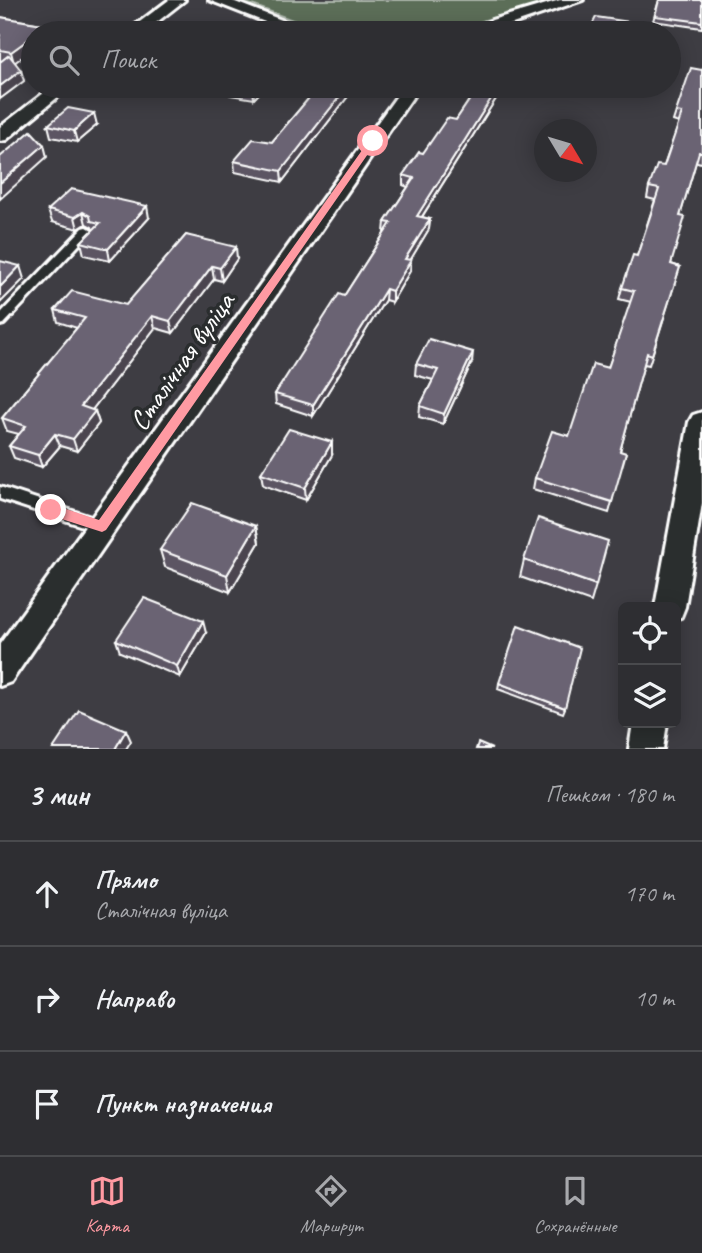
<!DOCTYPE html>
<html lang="ru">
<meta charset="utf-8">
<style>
:root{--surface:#2e2e32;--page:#3a3a3e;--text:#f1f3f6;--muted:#a7a8ac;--line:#494a4d;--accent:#ff9aa2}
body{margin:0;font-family:Caveat,sans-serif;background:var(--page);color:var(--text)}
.controls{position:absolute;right:21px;bottom:21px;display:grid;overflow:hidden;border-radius:10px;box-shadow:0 4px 18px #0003}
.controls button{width:63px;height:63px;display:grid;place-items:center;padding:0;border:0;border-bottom:2px solid var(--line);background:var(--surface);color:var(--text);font:35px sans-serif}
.compass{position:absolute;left:534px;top:119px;width:63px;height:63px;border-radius:50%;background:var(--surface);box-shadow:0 4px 18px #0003;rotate:128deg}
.stop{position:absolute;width:21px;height:21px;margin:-16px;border:5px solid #ff9aa2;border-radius:50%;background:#fff}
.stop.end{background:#ff9aa2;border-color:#fff;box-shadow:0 2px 7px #0008}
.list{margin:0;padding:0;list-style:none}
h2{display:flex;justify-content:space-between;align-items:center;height:91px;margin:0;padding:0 28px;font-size:30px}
h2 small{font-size:23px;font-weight:400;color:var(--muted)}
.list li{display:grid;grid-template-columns:46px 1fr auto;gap:21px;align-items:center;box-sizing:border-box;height:105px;padding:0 28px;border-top:2px solid var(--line)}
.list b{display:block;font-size:26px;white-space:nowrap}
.list p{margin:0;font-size:23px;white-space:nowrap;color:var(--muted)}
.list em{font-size:23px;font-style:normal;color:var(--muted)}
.icon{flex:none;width:38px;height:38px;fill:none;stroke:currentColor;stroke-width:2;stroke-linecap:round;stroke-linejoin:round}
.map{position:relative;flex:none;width:702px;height:749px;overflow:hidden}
.search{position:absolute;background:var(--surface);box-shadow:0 4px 18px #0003;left:21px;right:21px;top:21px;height:77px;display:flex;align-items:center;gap:18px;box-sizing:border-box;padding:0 24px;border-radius:38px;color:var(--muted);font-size:26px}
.sheet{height:406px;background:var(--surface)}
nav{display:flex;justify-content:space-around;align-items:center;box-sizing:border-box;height:98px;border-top:2px solid var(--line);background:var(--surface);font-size:19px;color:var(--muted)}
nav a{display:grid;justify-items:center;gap:4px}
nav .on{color:var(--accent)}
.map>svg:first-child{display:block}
.green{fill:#5b6e58;stroke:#adb6ac;stroke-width:2}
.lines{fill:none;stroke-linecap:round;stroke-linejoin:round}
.lane-casing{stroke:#fff;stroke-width:6}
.street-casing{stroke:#fff;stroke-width:6}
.lane{fill:#2a2d2e;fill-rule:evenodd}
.street{fill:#2a2d2e;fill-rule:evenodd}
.wall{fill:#5c5563;stroke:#fff;stroke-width:2}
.shaded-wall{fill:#4b4550;stroke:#fff;stroke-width:2}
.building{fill:#6b6373;stroke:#fff;stroke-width:2}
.route{fill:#ff9aa2}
.labels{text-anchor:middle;stroke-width:7;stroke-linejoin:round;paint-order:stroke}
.street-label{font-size:28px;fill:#fff;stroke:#2a2d2e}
</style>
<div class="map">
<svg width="702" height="749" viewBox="0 0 702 749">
<rect width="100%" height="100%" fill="#3e3d43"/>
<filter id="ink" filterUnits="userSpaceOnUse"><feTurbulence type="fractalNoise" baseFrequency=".0143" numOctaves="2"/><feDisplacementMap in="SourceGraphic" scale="14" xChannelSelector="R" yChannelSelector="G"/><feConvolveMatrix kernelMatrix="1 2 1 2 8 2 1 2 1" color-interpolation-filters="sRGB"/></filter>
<g filter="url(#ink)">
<!-- green -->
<path class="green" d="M 238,0 L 559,0 L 485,20 L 454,33 L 328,33 Z"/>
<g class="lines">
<defs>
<g id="lane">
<path d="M 87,227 L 92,230 L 91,232 L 4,324 L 0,325 L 0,314 L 83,228 Z"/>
<path d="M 0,487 L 106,522 L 108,526 L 106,530 L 101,532 L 0,499 Z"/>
</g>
<g id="street">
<path d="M 169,0 L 185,0 L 143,33 L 125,33 Z"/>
<path d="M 209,0 L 230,0 L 315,33 L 293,33 Z"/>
<path d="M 560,0 L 583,0 L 486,33 L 466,33 L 492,20 Z"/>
<path d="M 53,86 L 71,86 L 6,140 L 0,141 L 0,127 Z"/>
<path d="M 404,86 L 420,86 L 11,682 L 0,686 L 0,644 Z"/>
<path d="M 702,412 L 702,503 L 685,607 L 681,617 L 676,618 L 676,607 L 655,607 L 689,422 L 693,415 Z"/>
<path d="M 633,723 L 667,723 L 663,749 L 629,749 Z"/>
</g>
</defs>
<!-- lane casing -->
<use href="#lane" class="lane-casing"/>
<!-- street casing -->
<use href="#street" class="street-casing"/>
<!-- lane -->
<use href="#lane" class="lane"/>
<!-- street -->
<use href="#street" class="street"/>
</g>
<!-- wall -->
<g class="wall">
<path d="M 659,0 L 702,0 L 702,28 L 653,21 Z"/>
<path d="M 0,17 L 48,25 L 50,33 L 33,33 L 15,62 L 24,81 L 0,61 Z"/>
<path d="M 702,70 L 702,163 L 696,162 L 680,216 L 671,264 L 680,267 L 649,365 L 644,364 L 620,451 L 612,502 L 609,513 L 533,489 L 535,478 L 569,436 L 608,368 L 631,302 L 619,299 L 622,288 L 637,256 L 655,200 L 647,198 L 649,187 L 664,166 L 679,123 L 673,121 L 676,112 Z"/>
<path d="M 229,86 L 266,86 L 254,99 L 230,95 Z"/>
<path d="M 319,86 L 356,86 L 282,182 L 235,172 L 234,161 L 272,142 Z"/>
<path d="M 474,86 L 504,86 L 422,217 L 430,219 L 429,229 L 410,260 L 410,271 L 392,302 L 385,300 L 313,416 L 276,404 L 275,394 L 344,296 L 385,232 L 384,232 L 385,222 L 408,187 L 403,185 L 403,175 L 456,120 L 477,88 L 474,87 Z"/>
<path d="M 48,125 L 97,125 L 77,142 L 51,137 Z"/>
<path d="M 48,210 L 149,218 L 110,261 L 84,255 L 81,242 L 93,230 L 92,227 L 86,224 L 78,229 L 52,222 Z"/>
<path d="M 186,235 L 237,259 L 222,281 L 214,279 L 173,333 L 155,328 L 92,410 L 95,411 L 99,423 L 77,451 L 60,446 L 42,467 L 14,458 L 9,446 L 19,434 L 7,431 L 2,418 L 77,328 L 58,322 L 55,310 L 126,305 Z"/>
<path d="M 472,362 L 443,424 L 419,417 L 420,406 L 433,380 L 415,375 L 416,364 Z"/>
<path d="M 332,455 L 306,500 L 263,485 L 261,473 Z"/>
<path d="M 256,526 L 259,543 L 230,592 L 165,567 L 160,550 Z"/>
<path d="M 524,560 L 596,585 L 591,602 L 520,577 Z"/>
<path d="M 206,633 L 180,677 L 120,652 L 116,640 Z"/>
<path d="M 499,683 L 565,708 L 563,713 L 498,689 Z"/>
</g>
<!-- shaded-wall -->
<g class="shaded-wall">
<path d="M 48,25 L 50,33 L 37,33 Z"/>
<path d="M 33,36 L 33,49 L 14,63 L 11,52 Z"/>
<path d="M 21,70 L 24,81 L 0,99 L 0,86 Z"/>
<path d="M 256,86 L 266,86 L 254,99 L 253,89 Z"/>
<path d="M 348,86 L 356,86 L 282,182 L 281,171 Z"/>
<path d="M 499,86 L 504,86 L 416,226 L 417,216 Z"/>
<path d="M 94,113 L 97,125 L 77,142 L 74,131 Z"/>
<path d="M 44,145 L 47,157 L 0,199 L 0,183 Z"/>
<path d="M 147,206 L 149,218 L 110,261 L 108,249 Z"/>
<path d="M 83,212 L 86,224 L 78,229 L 75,217 Z"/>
<path d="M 430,219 L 429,229 L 405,269 L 405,259 Z"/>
<path d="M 236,247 L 237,259 L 222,281 L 220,268 Z"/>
<path d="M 411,260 L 410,271 L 392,302 L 392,291 Z"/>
<path d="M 20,266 L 24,279 L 0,303 L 0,287 Z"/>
<path d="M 212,266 L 214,279 L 173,333 L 170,321 Z"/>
<path d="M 386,289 L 385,300 L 313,416 L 313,405 Z"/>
<path d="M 152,316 L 155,328 L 85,419 L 81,406 Z"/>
<path d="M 473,352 L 472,362 L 443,424 L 444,414 Z"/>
<path d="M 95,411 L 99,423 L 77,451 L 73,439 Z"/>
<path d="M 55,434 L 60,446 L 42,467 L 38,455 Z"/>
<path d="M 332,442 L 332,455 L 306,500 L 305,488 Z"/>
<path d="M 256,526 L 259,543 L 230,592 L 227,575 Z"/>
<path d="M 203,621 L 206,633 L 180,677 L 177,666 Z"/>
<path d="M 126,730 L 131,741 L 126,749 L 115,749 Z"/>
</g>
<!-- building -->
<g class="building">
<path d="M 659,0 L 702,0 L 702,22 L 655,16 Z"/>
<path d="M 0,17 L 48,25 L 37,33 L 33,33 L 33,36 L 11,52 L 0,50 Z"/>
<path d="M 596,17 L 630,22 L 625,33 L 588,33 Z"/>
<path d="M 533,30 L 550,33 L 531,33 Z"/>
<path d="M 9,55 L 21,70 L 0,86 L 0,62 Z"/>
<path d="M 691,68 L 702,70 L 702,152 L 699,152 L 680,216 L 685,217 L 671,264 L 680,267 L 652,355 L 647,353 L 620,451 L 626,453 L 612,502 L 535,478 L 552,431 L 569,436 L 593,364 L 608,368 L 634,291 L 622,288 L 633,255 L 637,256 L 659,189 L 649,187 L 657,165 L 664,166 L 682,113 L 676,112 Z"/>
<path d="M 234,86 L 256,86 L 253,89 Z"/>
<path d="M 319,86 L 348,86 L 281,171 L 234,161 L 253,139 L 272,142 Z"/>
<path d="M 479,86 L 499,86 L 417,216 L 430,219 L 405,259 L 411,260 L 392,291 L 386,289 L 313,405 L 275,394 L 339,294 L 344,296 L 391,223 L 385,222 L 414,178 L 403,175 L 419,152 L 423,153 L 447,118 L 456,120 Z"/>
<path d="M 68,108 L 94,113 L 74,131 L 48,125 Z"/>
<path d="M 31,131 L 44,145 L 0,183 L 0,157 Z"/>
<path d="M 71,189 L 147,206 L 108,249 L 81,242 L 100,223 L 91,221 L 90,216 L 83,212 L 75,217 L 48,210 Z"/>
<path d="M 186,235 L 236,247 L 220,268 L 212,266 L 170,321 L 152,316 L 81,406 L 95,411 L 73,439 L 55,434 L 38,455 L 9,446 L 26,426 L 2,418 L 85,318 L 55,310 L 72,291 L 126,305 Z"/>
<path d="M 0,261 L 20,266 L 0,287 Z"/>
<path d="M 429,339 L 473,352 L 444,414 L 420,406 L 438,370 L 416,364 Z"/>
<path d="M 289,429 L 332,442 L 305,488 L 261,473 Z"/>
<path d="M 192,503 L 256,526 L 227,575 L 160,550 Z"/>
<path d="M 538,518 L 608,541 L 596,585 L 524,560 Z"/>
<path d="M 144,598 L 203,621 L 177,666 L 116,640 Z"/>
<path d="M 518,625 L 580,648 L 565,708 L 499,683 Z"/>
<path d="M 79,710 L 126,730 L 115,749 L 53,749 Z"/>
<path d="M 478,743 L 492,749 L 476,749 Z"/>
</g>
</g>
<!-- route -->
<path class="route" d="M 370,139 L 377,141 L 106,530 L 102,532 L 46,514 L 44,510 L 51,504 L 99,520 Z"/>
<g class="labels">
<!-- street labels -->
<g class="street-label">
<text transform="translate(181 361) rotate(-55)" y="10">Сталічная вуліца</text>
</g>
</g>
</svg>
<div class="controls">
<button><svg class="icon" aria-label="locate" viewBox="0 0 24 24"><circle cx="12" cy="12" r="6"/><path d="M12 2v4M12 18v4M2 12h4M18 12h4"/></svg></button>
<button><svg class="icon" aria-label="layers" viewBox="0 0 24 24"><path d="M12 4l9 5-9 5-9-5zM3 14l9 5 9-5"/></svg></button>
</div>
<svg class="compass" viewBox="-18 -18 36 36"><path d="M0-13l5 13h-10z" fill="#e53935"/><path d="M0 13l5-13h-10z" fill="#a7a8ac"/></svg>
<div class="stop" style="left:373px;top:141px"></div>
<div class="stop end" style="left:51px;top:510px"></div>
<div class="search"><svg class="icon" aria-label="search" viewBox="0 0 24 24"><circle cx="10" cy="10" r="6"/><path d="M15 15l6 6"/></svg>Поиск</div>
</div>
<section class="sheet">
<h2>3 мин<small>Пешком · 180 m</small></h2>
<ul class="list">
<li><svg class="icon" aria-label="ahead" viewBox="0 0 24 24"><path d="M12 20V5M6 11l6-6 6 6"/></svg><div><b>Прямо</b><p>Сталічная вуліца</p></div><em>170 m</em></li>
<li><svg class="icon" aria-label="right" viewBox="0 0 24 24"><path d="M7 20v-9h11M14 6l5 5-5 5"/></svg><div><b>Направо</b></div><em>10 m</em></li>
<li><svg class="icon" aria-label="arrive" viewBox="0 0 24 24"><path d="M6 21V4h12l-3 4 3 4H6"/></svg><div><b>Пункт назначения</b></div></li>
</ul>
</section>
<nav>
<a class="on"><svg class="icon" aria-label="map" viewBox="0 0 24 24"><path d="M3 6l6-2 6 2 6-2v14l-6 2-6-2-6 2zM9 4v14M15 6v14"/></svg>Карта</a>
<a><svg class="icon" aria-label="directions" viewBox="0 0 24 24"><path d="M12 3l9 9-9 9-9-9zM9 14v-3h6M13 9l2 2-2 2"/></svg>Маршрут</a>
<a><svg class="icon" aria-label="saved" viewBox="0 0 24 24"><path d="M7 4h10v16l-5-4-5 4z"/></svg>Сохранённые</a>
</nav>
